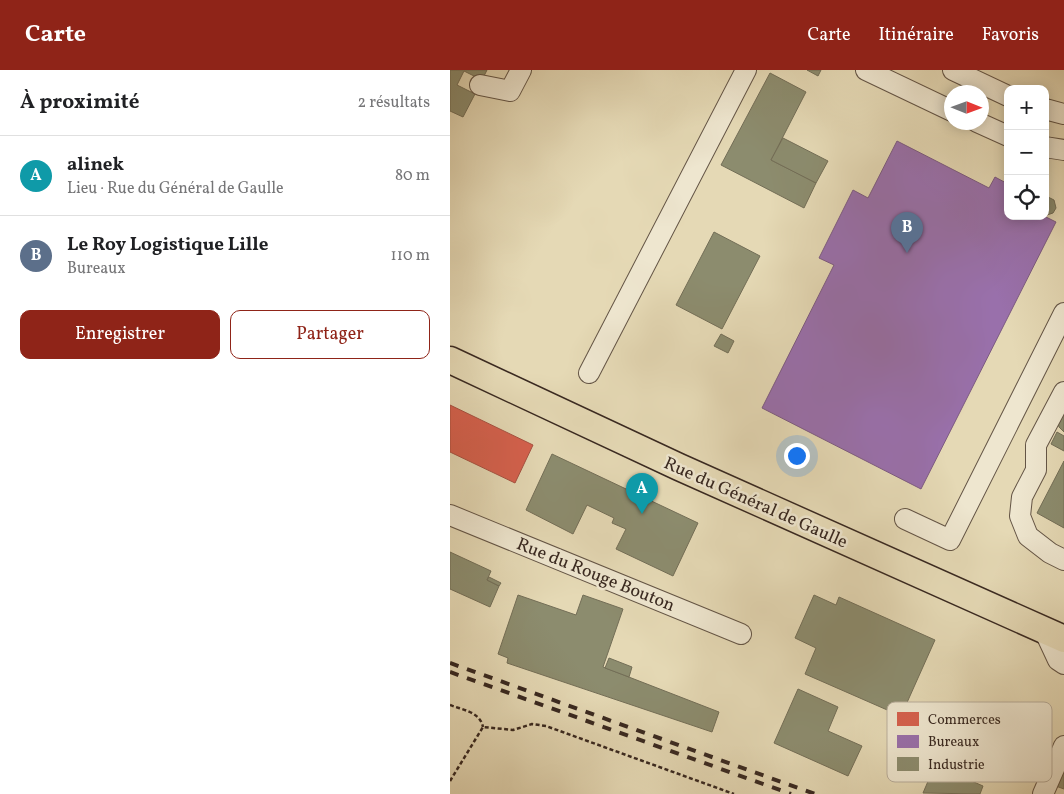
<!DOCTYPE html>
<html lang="fr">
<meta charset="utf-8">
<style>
:root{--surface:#fff;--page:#f2f2f2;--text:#202124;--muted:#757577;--line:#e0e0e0;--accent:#8f2418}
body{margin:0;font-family:Vollkorn,serif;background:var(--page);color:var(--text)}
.controls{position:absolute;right:15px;top:15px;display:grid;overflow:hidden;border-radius:10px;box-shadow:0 2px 12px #0003}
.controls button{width:45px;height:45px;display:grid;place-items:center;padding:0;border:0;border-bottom:1px solid var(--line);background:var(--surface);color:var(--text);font:25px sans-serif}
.compass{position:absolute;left:494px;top:15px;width:45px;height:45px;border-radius:50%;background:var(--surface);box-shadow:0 2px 12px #0003;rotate:91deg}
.you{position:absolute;left:346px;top:385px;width:18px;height:18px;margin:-12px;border:4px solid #fff;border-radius:50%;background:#1a73e8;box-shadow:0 0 0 8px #1a73e833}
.badge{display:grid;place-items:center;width:32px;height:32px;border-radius:50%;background:var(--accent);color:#fff;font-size:16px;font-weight:700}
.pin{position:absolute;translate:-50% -41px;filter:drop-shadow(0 1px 2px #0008)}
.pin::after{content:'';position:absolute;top:26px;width:18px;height:15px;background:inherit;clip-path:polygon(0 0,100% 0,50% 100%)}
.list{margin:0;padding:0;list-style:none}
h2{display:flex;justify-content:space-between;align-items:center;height:65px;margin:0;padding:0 20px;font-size:21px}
h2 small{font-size:16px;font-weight:400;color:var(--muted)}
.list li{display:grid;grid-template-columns:32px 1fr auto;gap:15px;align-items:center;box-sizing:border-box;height:80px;padding:0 20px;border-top:1px solid var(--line)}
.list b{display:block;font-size:19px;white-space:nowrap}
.list p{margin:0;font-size:16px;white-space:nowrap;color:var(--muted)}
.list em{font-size:16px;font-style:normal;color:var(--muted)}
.actions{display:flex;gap:10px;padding:15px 20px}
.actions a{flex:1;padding:11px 0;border:1px solid var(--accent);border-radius:10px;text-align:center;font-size:18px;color:var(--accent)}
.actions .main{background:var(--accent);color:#fff}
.icon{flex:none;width:28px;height:28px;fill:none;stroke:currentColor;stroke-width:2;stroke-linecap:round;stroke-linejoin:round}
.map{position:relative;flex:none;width:614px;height:724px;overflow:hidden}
header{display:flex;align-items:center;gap:30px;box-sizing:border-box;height:70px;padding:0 25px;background:var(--accent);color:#fff}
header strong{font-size:24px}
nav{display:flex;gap:28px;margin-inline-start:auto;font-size:18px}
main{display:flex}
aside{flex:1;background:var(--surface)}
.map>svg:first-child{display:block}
.shops{fill:#d6604d;stroke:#a75040}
.offices{fill:#9970ab;stroke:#7c5b82}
.industry{fill:#8c8c6e;stroke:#736e57}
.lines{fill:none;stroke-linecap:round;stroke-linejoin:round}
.minor-casing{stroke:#645546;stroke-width:22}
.major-casing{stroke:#392921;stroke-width:29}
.path{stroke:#392921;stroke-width:2.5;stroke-dasharray:4 2.5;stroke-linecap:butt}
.minor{stroke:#eee6cf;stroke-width:20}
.major{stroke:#e5d9b5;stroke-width:26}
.rail{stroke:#392921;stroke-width:4;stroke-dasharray:9 9;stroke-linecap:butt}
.labels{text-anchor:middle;stroke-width:5;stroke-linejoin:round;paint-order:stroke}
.street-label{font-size:18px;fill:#392921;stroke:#eee6cf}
.key{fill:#eee6cf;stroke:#b8ad9b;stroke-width:1}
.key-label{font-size:14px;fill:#392921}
</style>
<header>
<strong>Carte</strong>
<nav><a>Carte</a><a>Itinéraire</a><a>Favoris</a></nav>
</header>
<main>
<aside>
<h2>À proximité<small>2 résultats</small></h2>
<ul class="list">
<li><span class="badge" style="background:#0f9aa8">A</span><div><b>alinek</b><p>Lieu · Rue du Général de Gaulle</p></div><em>80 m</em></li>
<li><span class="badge" style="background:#5c6f8a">B</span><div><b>Le Roy Logistique Lille</b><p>Bureaux</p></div><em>110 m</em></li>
</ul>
<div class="actions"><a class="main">Enregistrer</a><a>Partager</a></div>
</aside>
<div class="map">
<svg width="614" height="724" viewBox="0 0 614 724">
<rect width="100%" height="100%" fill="#e5d9b5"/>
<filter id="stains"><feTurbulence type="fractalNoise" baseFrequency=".004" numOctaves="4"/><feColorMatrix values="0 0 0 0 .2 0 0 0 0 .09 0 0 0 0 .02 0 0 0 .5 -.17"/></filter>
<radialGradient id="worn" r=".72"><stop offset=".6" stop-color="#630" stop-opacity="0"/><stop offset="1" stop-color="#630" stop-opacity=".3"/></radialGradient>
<!-- shops -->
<path class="shops" d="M 0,335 L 83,375 L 65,413 L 0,382 Z"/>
<!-- offices -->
<path class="offices" d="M 447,71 L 539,118 L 545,107 L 558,114 L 558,146 L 594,146 L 606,152 L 471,419 L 312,338 L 384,195 L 369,188 L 403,120 L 418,128 Z"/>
<!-- industry -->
<g class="industry">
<path d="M 0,0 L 37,0 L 32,10 L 14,1 L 7,15 L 25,24 L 13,47 L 0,41 Z"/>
<path d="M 357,0 L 371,0 L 368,6 Z"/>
<path d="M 320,3 L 356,22 L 321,90 L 366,113 L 354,138 L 271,95 Z"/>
<path d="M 333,68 L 378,91 L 366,113 L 321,90 Z"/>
<path d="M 598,127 L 604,130 L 606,138 L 603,143 L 597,145 L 595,144 L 595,128 Z"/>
<path d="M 264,162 L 310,186 L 272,259 L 226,235 Z"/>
<path d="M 271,264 L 284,271 L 278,283 L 264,276 Z"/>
<path d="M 614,343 L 614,362 L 609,357 L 608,353 Z"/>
<path d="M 607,362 L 614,366 L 614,381 L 601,374 Z"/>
<path d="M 102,384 L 248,453 L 223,506 L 166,479 L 176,459 L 162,453 L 164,448 L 137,435 L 123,464 L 76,440 Z"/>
<path d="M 614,391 L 614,458 L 587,443 Z"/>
<path d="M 0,482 L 41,501 L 37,510 L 49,516 L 40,537 L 0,519 Z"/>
<path d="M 39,507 L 51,513 L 49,516 L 37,510 Z"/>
<path d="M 68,525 L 126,545 L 133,525 L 173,539 L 153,597 L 269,642 L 262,662 L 57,593 L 58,588 L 48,584 Z"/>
<path d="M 364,525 L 386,535 L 389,527 L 485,570 L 451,646 L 355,604 L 366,578 L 345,568 Z"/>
<path d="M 159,588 L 182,597 L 179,607 L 155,598 Z"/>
<path d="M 348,619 L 388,637 L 378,661 L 412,676 L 398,706 L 324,673 Z"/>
<path d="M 614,691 L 614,719 L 603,715 Z"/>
<path d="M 485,695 L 533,716 L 530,724 L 473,723 Z"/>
</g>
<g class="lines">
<defs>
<g id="minor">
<path d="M 416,0 L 502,41"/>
<path d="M 503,0 L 558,26"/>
<path d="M 30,15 L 60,21 L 71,0"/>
<path d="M 595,39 L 614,44"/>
<path d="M 527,52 L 558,66"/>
<path d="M 595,77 L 614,80"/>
<path d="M 139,303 L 296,0"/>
<path d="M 614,322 L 586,375 L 586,400 L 572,427 L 570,446 L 578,466 L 600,483 L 614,490"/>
<path d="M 0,445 L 291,564"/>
<path d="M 455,449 L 500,470 L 614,243"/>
<path d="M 594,560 L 608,590 L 614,594"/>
<path d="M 593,724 L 614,676"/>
</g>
<path id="major" d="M 0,290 L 229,397 L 614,569"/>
</defs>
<!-- minor casing -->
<use href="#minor" class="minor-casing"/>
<!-- major casing -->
<use href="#major" class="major-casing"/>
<!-- path -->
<g class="path">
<path d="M 0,635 C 13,640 30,642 33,657"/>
<path d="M 0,711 L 33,657 L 63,660 L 82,654 L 96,656 L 284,724"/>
</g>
<!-- minor -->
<use href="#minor" class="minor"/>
<!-- major -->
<use href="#major" class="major"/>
<!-- rail -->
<g class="rail">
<path d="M 0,593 L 365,724"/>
<path d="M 0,602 L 341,724"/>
</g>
</g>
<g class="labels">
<!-- street labels -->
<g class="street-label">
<text transform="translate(306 432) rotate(24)" y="6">Rue du Général de Gaulle</text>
<text transform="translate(146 504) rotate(22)" y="6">Rue du Rouge Bouton</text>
</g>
</g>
<!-- legend -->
<rect x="437" y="632" width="165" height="80" rx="8" class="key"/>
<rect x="447" y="642" width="22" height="14" fill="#d6604d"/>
<rect x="447" y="665" width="22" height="13" fill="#9970ab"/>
<rect x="447" y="687" width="22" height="14" fill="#8c8c6e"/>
<g class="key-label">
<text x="478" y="654">Commerces</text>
<text x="478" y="676">Bureaux</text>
<text x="478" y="699">Industrie</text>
</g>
<rect width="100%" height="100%" filter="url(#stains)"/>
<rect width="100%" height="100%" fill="url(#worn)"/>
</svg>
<div class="controls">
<button>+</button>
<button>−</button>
<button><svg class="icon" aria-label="locate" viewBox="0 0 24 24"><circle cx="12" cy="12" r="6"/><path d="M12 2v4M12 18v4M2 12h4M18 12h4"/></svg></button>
</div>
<svg class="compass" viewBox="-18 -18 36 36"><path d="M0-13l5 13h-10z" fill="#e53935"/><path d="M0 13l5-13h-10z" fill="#757577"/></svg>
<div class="you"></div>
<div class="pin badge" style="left:192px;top:444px;background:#0f9aa8">A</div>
<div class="pin badge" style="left:457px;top:183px;background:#5c6f8a">B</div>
</div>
</main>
